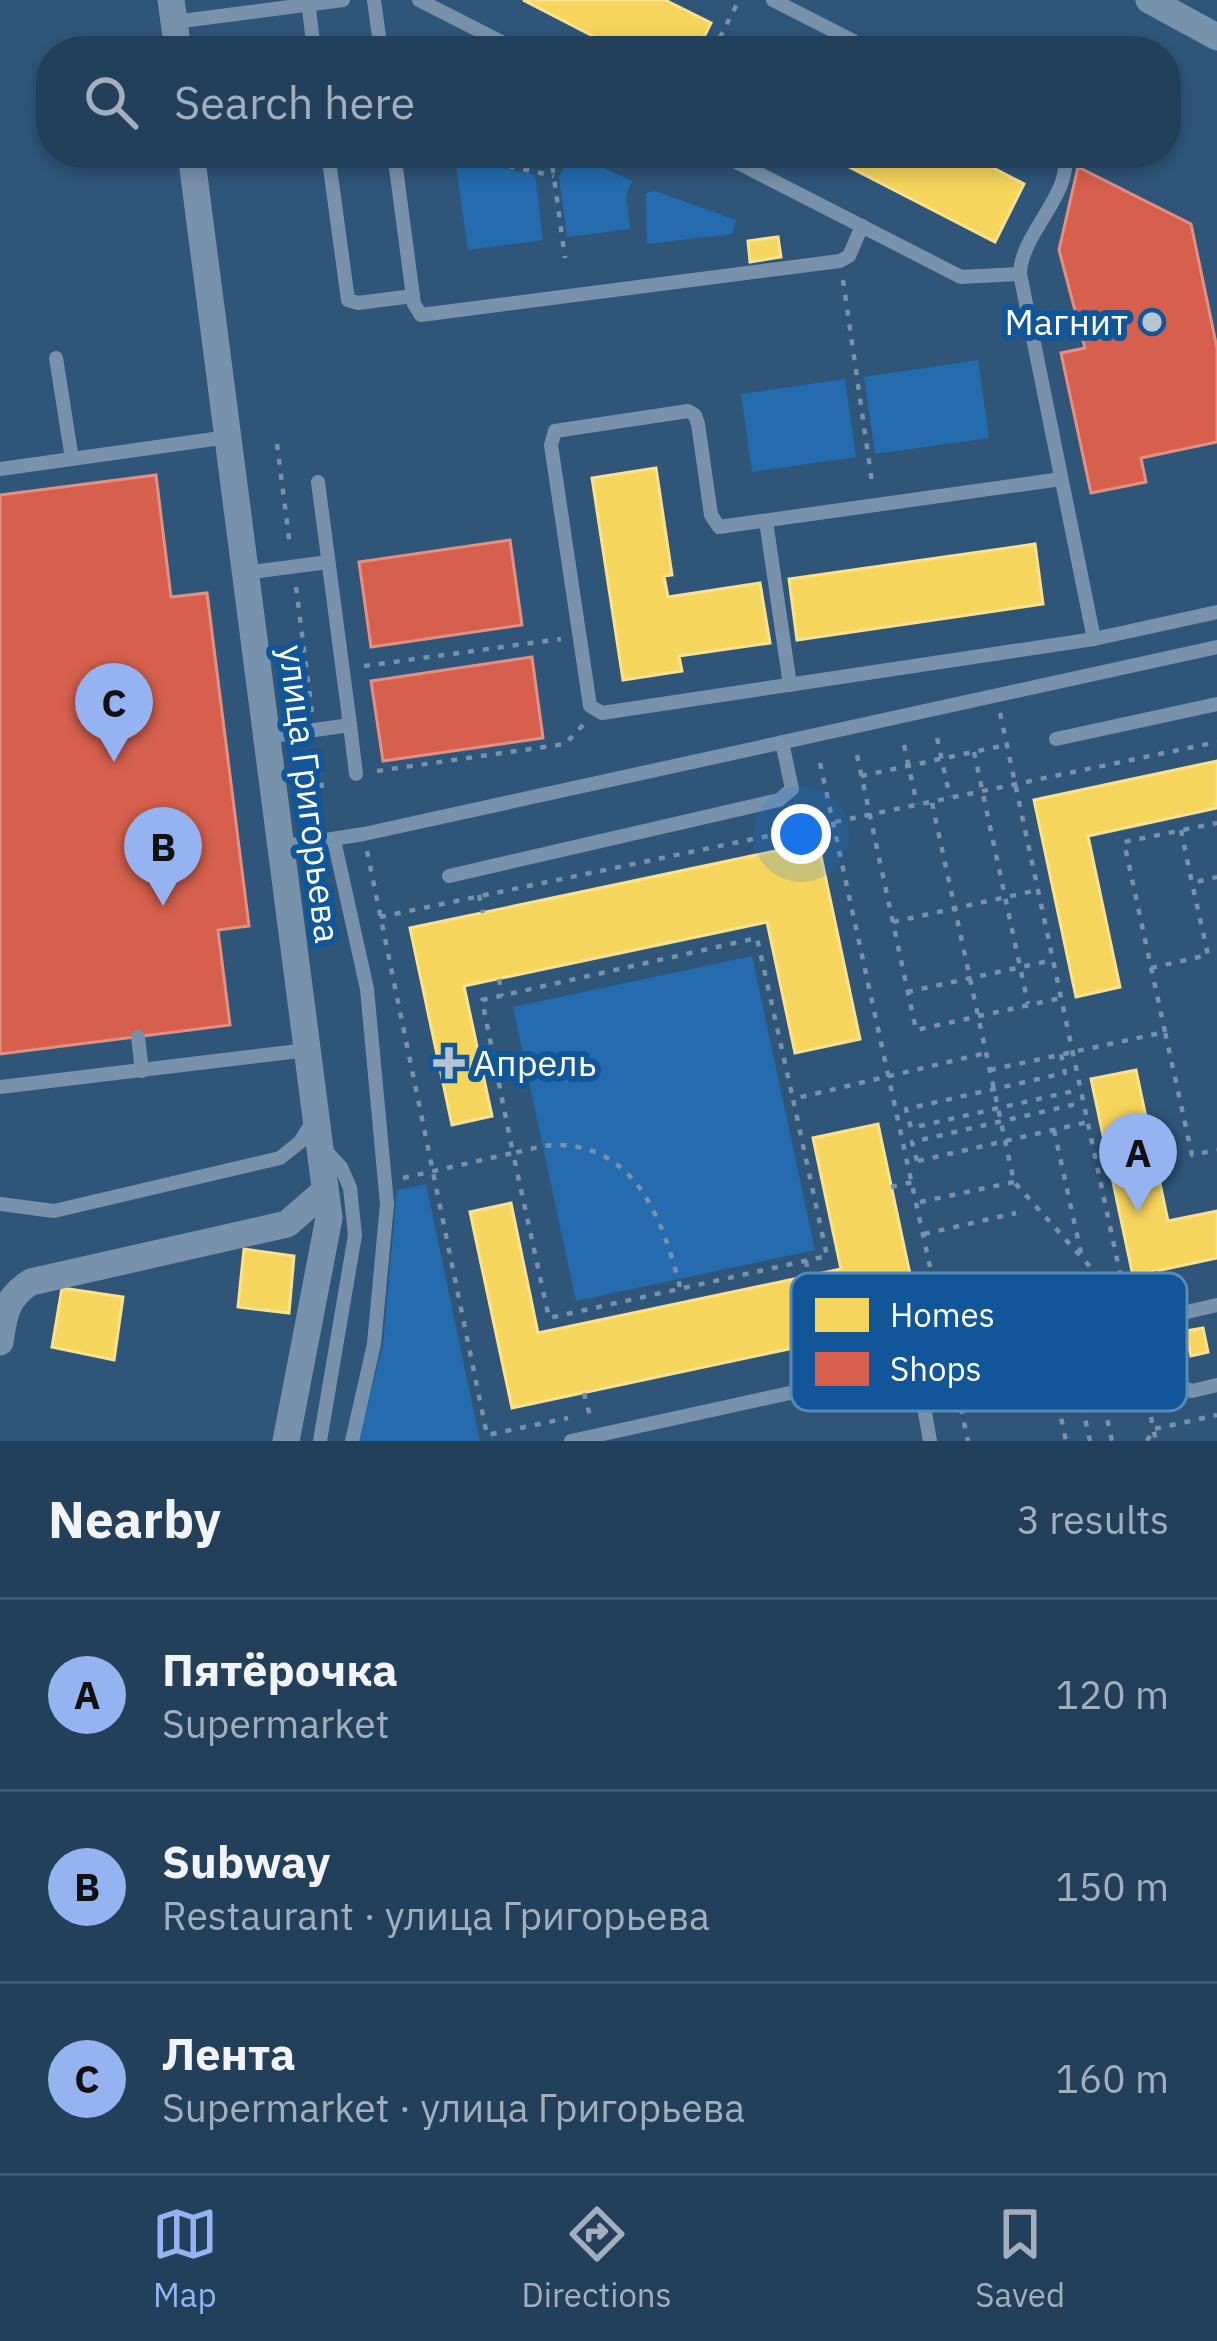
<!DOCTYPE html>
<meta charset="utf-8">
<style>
:root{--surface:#23405b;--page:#2b4761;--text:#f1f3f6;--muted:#a3afbb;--line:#405971;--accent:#95b2f1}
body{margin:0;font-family:"IBM Plex Sans",sans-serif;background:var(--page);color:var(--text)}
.you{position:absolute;left:801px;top:834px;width:42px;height:42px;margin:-30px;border:9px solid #fff;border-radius:50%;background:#1a73e8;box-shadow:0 0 0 18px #1a73e833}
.badge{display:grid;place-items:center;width:78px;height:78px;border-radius:50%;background:var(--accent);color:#111;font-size:39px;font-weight:700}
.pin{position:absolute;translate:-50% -99px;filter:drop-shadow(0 3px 6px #0008)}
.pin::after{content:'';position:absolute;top:63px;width:42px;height:36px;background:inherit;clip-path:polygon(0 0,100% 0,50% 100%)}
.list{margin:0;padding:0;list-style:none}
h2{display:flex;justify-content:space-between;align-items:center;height:156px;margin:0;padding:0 48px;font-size:51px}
h2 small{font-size:39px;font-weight:400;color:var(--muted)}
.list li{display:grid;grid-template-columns:78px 1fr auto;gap:36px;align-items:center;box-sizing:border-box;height:192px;padding:0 48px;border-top:3px solid var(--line)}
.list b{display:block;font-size:45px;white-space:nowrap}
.list p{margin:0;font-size:39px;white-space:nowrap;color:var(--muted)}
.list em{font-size:39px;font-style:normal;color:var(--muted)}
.icon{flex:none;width:66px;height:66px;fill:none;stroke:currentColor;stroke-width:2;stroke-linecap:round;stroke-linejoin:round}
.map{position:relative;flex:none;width:1217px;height:1441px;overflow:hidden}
.search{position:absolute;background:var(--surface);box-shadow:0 6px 18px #0003;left:36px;right:36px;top:36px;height:132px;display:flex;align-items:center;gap:30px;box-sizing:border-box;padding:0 42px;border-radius:48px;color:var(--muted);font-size:45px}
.sheet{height:732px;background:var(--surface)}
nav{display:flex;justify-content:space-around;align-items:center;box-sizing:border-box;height:168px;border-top:3px solid var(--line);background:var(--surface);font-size:33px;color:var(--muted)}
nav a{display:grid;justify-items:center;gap:6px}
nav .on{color:var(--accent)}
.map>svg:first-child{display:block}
.green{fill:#256caf}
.homes{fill:#f6d55c;stroke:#f9e28d;stroke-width:3}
.shops{fill:#d6604d;stroke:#e29082;stroke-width:3}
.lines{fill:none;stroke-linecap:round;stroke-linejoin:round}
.path{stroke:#7992ab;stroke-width:4.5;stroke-dasharray:6 9;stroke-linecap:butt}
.lane{stroke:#7992ab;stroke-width:14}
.street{stroke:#7992ab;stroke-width:27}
.poi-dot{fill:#b6c4d0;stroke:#105698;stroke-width:4.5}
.labels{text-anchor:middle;stroke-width:12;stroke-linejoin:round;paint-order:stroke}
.poi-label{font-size:36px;fill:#fff;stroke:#105698;text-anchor:end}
.street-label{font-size:36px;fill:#fff;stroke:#105698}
.key{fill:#105698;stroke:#5889b7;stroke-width:3}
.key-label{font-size:33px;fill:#fff}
</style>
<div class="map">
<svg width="1217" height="1441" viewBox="0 0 1217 1441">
<rect width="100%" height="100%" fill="#2f5579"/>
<!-- green -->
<g class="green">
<path d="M 571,153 L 632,181 L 626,196 L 630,229 L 567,237 L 559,177 Z"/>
<path d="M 455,158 L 535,175 L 543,240 L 468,250 Z"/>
<path d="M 655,191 L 736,220 L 732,234 L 647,244 L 646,193 Z"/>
<path d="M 978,360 L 989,438 L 875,454 L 864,377 Z"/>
<path d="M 845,379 L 856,457 L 752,472 L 741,394 Z"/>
<path d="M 752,956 L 815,1250 L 576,1301 L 513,1007 Z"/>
<path d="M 426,1184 L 480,1441 L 358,1441 L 383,1344 L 397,1190 Z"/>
</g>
<!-- homes -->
<g class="homes">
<path d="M 523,0 L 665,0 L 711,23 L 697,51 L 622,51 Z"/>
<path d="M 822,153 L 965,153 L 1024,184 L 995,242 Z"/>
<path d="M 778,237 L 781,257 L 750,262 L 748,241 Z"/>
<path d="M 656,468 L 672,575 L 664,576 L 668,597 L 760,583 L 770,643 L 679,656 L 682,671 L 623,680 L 592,478 Z"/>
<path d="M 1035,544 L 1043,604 L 797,640 L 789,579 Z"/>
<path d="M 1217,761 L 1217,808 L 1088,836 L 1120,987 L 1076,997 L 1034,800 Z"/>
<path d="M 818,842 L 860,1039 L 795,1053 L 767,922 L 464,986 L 492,1116 L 452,1125 L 410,928 Z"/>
<path d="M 1136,1070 L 1168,1221 L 1217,1211 L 1217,1258 L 1133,1276 L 1091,1079 Z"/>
<path d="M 878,1124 L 920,1321 L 512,1408 L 470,1212 L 511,1203 L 538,1333 L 841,1269 L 813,1138 Z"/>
<path d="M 244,1249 L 294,1256 L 289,1313 L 238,1307 Z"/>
<path d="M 62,1288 L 123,1297 L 114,1360 L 52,1347 Z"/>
<path d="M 1203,1328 L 1208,1352 L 1191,1356 L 1186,1331 Z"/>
</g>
<!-- shops -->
<g class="shops">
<path d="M 1078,167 L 1191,224 L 1217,348 L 1217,442 L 1141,458 L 1146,482 L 1091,493 L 1061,353 L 1085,348 L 1059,250 Z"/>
<path d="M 156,475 L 171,597 L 207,593 L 249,926 L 218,930 L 230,1025 L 0,1054 L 0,495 Z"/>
<path d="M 510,540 L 522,625 L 371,647 L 359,562 Z"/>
<path d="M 532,657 L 543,738 L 383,761 L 371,681 Z"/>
</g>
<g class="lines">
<!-- path -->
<g class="path">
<path d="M 713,51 L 739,0"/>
<path d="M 450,153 L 554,176"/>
<path d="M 557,153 L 552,163 L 565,258"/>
<path d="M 843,280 L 872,482"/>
<path d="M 277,444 L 290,546"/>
<path d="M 296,587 L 312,712"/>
<path d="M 364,666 L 561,639"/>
<path d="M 1000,713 L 1156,1441"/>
<path d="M 937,738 L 950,797"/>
<path d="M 904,745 L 917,804"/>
<path d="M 974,752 L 1028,1004"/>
<path d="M 318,753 L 322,788"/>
<path d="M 857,755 L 916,1030 L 1061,998"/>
<path d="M 820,763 L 968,1441"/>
<path d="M 377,771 L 565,744 L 583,725"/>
<path d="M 861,776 L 1006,745"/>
<path d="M 932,803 L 1014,1182 L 1128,1309"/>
<path d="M 1181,830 L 1192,883 L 1217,877"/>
<path d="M 367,851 L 487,1435 L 568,1418"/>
<path d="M 479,895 L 483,913"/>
<path d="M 380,917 L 1217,742"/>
<path d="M 893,922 L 1038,890"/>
<path d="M 1151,968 L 1208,955 L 1192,883"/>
<path d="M 499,979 L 502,996"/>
<path d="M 907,992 L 1053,960"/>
<path d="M 1165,1032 L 1124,842 L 1217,823"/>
<path d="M 990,1070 L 1165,1032 L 1192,1155 L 1217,1150"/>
<path d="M 1054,1130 L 1081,1253"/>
<path d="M 917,1161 L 912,1142 L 1072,1105 L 1069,1092 L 911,1128 L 906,1109 L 1065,1073 L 1061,1054"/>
<path d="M 918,1161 L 1088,1122"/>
<path d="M 403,1178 L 513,1153 L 549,1318 L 827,1256 L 793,1099 L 986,1053"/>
<path d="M 891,1187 L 913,1182"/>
<path d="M 920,1202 L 1014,1182"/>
<path d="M 924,1234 L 1016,1213"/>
<path d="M 806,1261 L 809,1276"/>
<path d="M 1156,1271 L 1158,1284"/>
<path d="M 1101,1279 L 1082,1306 L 1112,1441"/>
<path d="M 680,1287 C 664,1224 638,1148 561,1145 C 545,1144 529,1150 513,1153 L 482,1000 L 757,938 L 793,1099"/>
<path d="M 1039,1316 L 1061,1311 L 1090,1441"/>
<path d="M 907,1344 L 1039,1316 L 1066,1441"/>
<path d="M 584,1393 L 590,1416"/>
<path d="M 1147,1441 L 1154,1429 L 1217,1415"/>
</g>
<!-- lane -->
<g class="lane">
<path d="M 308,0 L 314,51"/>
<path d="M 374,0 L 381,51"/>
<path d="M 419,0 L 519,51"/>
<path d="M 773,0 L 873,51"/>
<path d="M 174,22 L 343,0"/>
<path d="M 328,153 L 348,300 L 358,303 L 413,296"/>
<path d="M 394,153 L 414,304 L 421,315 L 840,261 L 849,256 L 862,226"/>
<path d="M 719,153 L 961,277 L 1020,274"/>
<path d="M 56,358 L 72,459"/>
<path d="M 0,469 L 228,437"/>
<path d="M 1061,479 L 719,527 L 711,515 L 698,424 L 695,415 L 688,411 L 555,431 L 551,445 L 590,706 L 602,713 L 1094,639 L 1020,274 C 1021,232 1074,194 1064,153"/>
<path d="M 766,521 L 790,685"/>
<path d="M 245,573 L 328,562"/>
<path d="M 1094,639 L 1217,612"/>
<path d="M 350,725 L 356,774"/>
<path d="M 266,737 L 350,725 L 318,482"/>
<path d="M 1056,739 L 1217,704"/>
<path d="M 334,840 L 367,989 L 387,1204 L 374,1344 L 352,1441"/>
<path d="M 280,847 L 364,834 L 1217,647"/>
<path d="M 449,876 L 779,800 L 792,789 L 782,742"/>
<path d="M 138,1037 L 142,1071"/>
<path d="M 0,1087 L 307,1050"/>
<path d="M 0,1204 L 54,1211 L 280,1158 L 300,1142 L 313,1121"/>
<path d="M 1217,1305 L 1169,1316 L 1166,1321 L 1180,1387 L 1192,1391 L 1217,1385"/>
<path d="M 320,1441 L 355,1235 L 350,1188 L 341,1167 L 326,1151"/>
<path d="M 571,1441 L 908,1367 L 919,1379 L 930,1441"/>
</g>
<!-- street -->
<g class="street">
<path d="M 171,0 L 178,51"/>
<path d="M 1149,0 L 1217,37"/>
<path d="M 191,153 L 329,1218 L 286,1441"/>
<path d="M 0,1342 C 4,1315 6,1297 31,1282 L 287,1224 L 325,1191"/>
</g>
</g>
<!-- markers -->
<g class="poi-dot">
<circle cx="1152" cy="322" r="12"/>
<path d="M443 1045h12v12h12v12h-12v12h-12v-12h-12v-12h12z"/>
</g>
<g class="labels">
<!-- poi labels -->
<g class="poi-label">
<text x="1128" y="335">Магнит</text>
<text x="473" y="1076" text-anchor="start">Апрель</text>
</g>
<!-- street labels -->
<g class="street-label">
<text transform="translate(310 794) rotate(83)" y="13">улица Григорьева</text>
</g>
</g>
<!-- legend -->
<rect x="791" y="1273" width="396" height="138" rx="18" class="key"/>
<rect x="815" y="1298" width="54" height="34" fill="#f6d55c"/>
<rect x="815" y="1352" width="54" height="34" fill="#d6604d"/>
<g class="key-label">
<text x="890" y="1327">Homes</text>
<text x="890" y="1381">Shops</text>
</g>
</svg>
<div class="you"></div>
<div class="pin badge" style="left:1138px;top:1212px">A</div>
<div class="pin badge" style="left:163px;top:906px">B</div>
<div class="pin badge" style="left:114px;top:762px">C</div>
<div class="search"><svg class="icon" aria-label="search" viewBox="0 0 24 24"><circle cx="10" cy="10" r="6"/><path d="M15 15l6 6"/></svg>Search here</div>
</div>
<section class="sheet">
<h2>Nearby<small>3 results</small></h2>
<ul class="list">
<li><span class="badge">A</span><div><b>Пятёрочка</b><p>Supermarket</p></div><em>120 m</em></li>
<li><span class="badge">B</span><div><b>Subway</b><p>Restaurant · улица Григорьева</p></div><em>150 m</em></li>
<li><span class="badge">C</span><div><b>Лента</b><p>Supermarket · улица Григорьева</p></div><em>160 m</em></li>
</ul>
</section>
<nav>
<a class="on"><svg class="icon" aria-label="map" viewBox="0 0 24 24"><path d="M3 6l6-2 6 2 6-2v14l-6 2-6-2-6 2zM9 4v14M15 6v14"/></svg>Map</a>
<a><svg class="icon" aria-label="directions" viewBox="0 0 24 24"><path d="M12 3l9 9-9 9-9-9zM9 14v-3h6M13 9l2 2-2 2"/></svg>Directions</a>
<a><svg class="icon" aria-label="saved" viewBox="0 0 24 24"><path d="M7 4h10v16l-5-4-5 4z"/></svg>Saved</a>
</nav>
